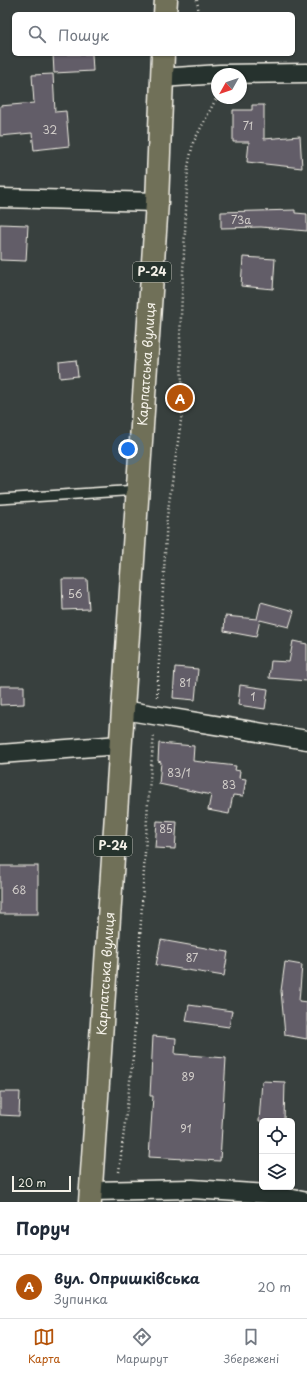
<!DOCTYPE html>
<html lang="uk">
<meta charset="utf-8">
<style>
:root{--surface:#fff;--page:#f6f6f7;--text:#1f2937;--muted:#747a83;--line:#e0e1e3;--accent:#b45309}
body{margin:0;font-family:"Playpen Sans",sans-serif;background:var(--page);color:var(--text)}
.controls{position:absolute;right:12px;bottom:12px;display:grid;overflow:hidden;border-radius:6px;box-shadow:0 1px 3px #0004}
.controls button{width:36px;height:36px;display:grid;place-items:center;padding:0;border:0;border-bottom:1px solid var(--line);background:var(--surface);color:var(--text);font:20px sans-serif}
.compass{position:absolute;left:211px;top:68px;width:36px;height:36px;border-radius:50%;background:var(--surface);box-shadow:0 1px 3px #0004;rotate:230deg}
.scale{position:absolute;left:12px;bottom:10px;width:59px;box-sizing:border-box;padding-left:4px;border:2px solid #f4f1e8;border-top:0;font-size:11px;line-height:14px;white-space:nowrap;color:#f4f1e8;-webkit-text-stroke:3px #26332d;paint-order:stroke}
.you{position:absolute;left:128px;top:449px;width:14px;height:14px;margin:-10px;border:3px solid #fff;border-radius:50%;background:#1a73e8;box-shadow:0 0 0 6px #1a73e833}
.badge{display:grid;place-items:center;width:26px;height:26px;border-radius:50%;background:var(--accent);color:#fff;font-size:13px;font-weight:700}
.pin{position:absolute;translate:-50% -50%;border:2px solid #fff;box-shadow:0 1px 4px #0006}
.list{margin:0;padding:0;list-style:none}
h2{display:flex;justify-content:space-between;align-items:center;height:52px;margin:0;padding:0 16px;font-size:17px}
h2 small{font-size:13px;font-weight:400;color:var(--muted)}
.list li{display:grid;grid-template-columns:26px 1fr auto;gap:12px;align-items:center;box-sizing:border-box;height:64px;padding:0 16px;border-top:1px solid var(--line)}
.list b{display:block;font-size:15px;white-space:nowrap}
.list p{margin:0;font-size:13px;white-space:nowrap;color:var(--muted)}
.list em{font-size:13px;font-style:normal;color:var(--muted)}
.icon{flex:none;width:22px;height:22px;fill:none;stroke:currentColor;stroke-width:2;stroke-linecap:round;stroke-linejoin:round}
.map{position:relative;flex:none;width:307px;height:1202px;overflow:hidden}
.search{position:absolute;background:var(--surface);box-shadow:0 1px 3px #0004;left:12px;right:12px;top:12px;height:44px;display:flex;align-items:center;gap:10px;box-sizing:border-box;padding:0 14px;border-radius:6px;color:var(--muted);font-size:15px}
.sheet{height:116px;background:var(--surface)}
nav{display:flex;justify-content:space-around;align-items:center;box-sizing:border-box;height:56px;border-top:1px solid var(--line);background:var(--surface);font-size:11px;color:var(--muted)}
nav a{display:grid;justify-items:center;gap:2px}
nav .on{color:var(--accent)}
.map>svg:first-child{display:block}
.building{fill:#625d67;stroke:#f4f1e8}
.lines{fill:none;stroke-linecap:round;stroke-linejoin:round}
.service-casing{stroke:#f4f1e8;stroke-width:12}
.minor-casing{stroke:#f4f1e8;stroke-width:21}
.primary-casing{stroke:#f4f1e8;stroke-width:25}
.path{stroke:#f4f1e8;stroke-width:2.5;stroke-dasharray:1 3;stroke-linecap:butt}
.service{stroke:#26332d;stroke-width:9}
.minor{stroke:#26332d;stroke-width:18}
.primary{stroke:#706f59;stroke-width:22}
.labels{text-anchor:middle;stroke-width:3;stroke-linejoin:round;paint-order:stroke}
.number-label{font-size:11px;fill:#d0ccc8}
.shield{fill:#26332d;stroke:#b6b8b0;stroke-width:1}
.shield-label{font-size:12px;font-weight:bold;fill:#f4f1e8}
.street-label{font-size:13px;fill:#f4f1e8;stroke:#26332d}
</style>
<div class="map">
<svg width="307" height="1202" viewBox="0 0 307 1202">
<rect width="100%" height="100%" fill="#38403e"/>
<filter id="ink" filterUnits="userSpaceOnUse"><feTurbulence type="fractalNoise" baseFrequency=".025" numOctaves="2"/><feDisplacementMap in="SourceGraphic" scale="8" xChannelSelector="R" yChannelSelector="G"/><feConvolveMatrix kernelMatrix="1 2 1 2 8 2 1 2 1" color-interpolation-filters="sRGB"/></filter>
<g filter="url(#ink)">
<!-- building -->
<g class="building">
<path d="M 53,54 L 92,54 L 93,71 L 54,73 Z"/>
<path d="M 53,74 L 55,112 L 66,111 L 69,146 L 34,150 L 32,133 L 0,136 L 0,106 L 34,103 L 32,75 Z"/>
<path d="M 252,105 L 264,105 L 264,139 L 300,136 L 302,168 L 247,162 L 249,142 L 233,142 L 233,110 L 252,110 Z"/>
<path d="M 295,210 L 295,213 L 307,214 L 307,231 L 261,227 L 221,228 L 221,212 Z"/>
<path d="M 0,224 L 28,225 L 26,261 L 0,260 Z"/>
<path d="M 243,257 L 275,259 L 273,289 L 241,286 Z"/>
<path d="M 76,360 L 78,376 L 60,378 L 59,362 Z"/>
<path d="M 62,579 L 87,579 L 89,609 L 63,610 Z"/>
<path d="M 261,602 L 294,611 L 289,627 L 260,620 L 256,637 L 224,631 L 225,616 L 257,619 Z"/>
<path d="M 293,641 L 307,644 L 307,681 L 269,678 L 271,661 L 289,662 Z"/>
<path d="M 175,667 L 198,669 L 195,700 L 173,698 Z"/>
<path d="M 240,685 L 268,689 L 265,709 L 238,705 Z"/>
<path d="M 0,686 L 24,686 L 24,704 L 0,705 Z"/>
<path d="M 159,743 L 194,746 L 193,761 L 236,766 L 235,770 L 240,771 L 239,778 L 246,779 L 243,796 L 233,795 L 229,814 L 208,810 L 211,795 L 159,784 L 161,762 L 158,761 Z"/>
<path d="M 157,821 L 177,822 L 175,849 L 155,848 Z"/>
<rect x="0" y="866" width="38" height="48"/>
<path d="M 161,940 L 228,952 L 224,976 L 156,965 Z"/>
<path d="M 285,962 L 302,965 L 299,1001 L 307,1002 L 307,1039 L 285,1035 L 281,991 Z"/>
<path d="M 189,1005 L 232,1011 L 229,1027 L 186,1021 Z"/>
<path d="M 153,1036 L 176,1038 L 175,1054 L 226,1058 L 220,1161 L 149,1157 L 153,1096 L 150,1096 Z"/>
<path d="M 262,1081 L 285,1082 L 284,1121 L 259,1121 Z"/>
<path d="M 0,1092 L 20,1092 L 19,1116 L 0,1115 Z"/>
</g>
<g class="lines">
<defs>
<path id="service" d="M 0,499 L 138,490"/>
<g id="minor">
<path d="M 161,78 L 220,74 L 307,73"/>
<path d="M 0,198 L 157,202"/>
<path d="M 123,710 L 307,740"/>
<path d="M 0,754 L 120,745"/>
<path d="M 91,1191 L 192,1189 L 269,1194 L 307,1202"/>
</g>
<g id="primary">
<path d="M 165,14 L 166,0"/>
<path id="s1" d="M 90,1202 L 157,202 L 163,54"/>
</g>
</defs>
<!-- service casing -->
<use href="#service" class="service-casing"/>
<!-- minor casing -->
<use href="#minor" class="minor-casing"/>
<!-- primary casing -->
<use href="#primary" class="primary-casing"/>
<!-- path -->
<g class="path">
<path d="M 197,0 L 199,14"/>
<path d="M 157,697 L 167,517 L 183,407 L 180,337 L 188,167 L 193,143 L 217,97"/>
<path d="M 119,1172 L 133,1056 L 148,802 L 154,734"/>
</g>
<!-- service -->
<use href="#service" class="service"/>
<!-- minor -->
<use href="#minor" class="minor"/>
<!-- primary -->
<use href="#primary" class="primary"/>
</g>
</g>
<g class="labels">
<!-- number labels -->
<g class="number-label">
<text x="248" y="130">71</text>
<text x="50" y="134">32</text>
<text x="241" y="224">73а</text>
<text x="75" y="598">56</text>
<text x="185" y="687">81</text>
<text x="253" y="701">1</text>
<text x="179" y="777">83/1</text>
<text x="229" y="789">83</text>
<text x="166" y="833">85</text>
<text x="19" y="894">68</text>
<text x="192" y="962">87</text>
<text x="188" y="1081">89</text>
<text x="186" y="1133">91</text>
</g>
<!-- shield labels -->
<g class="shield">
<rect x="133" y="262" width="38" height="20" rx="3"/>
<rect x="94" y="836" width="38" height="20" rx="3"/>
</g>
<g class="shield-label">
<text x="152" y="276">Р-24</text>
<text x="113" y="850">Р-24</text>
</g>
<!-- street labels -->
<g class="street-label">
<text dy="5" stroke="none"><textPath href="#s1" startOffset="840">Карпатська вулиця</textPath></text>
<text dy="5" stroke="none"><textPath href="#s1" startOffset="229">Карпатська вулиця</textPath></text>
</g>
</g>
</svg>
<div class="controls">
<button><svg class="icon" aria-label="locate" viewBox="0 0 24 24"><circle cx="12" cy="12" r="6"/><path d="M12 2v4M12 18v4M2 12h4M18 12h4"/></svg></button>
<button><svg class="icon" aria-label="layers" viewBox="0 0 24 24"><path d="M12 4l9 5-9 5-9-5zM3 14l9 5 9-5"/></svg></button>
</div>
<svg class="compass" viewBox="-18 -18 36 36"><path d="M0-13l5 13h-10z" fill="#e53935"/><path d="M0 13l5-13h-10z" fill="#747a83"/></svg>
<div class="scale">20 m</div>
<div class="you"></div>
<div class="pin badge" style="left:180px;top:398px">A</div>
<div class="search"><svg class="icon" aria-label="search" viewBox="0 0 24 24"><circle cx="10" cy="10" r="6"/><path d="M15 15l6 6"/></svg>Пошук</div>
</div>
<section class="sheet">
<h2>Поруч<small></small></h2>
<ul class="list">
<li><span class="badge">A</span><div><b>вул. Опришківська</b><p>Зупинка</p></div><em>20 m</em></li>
</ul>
</section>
<nav>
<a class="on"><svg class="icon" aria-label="map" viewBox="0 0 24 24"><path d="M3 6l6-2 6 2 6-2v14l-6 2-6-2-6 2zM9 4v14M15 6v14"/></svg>Карта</a>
<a><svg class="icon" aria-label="directions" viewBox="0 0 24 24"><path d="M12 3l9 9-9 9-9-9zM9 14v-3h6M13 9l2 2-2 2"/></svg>Маршрут</a>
<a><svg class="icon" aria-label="saved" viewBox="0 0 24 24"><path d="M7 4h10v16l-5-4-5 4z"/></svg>Збережені</a>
</nav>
